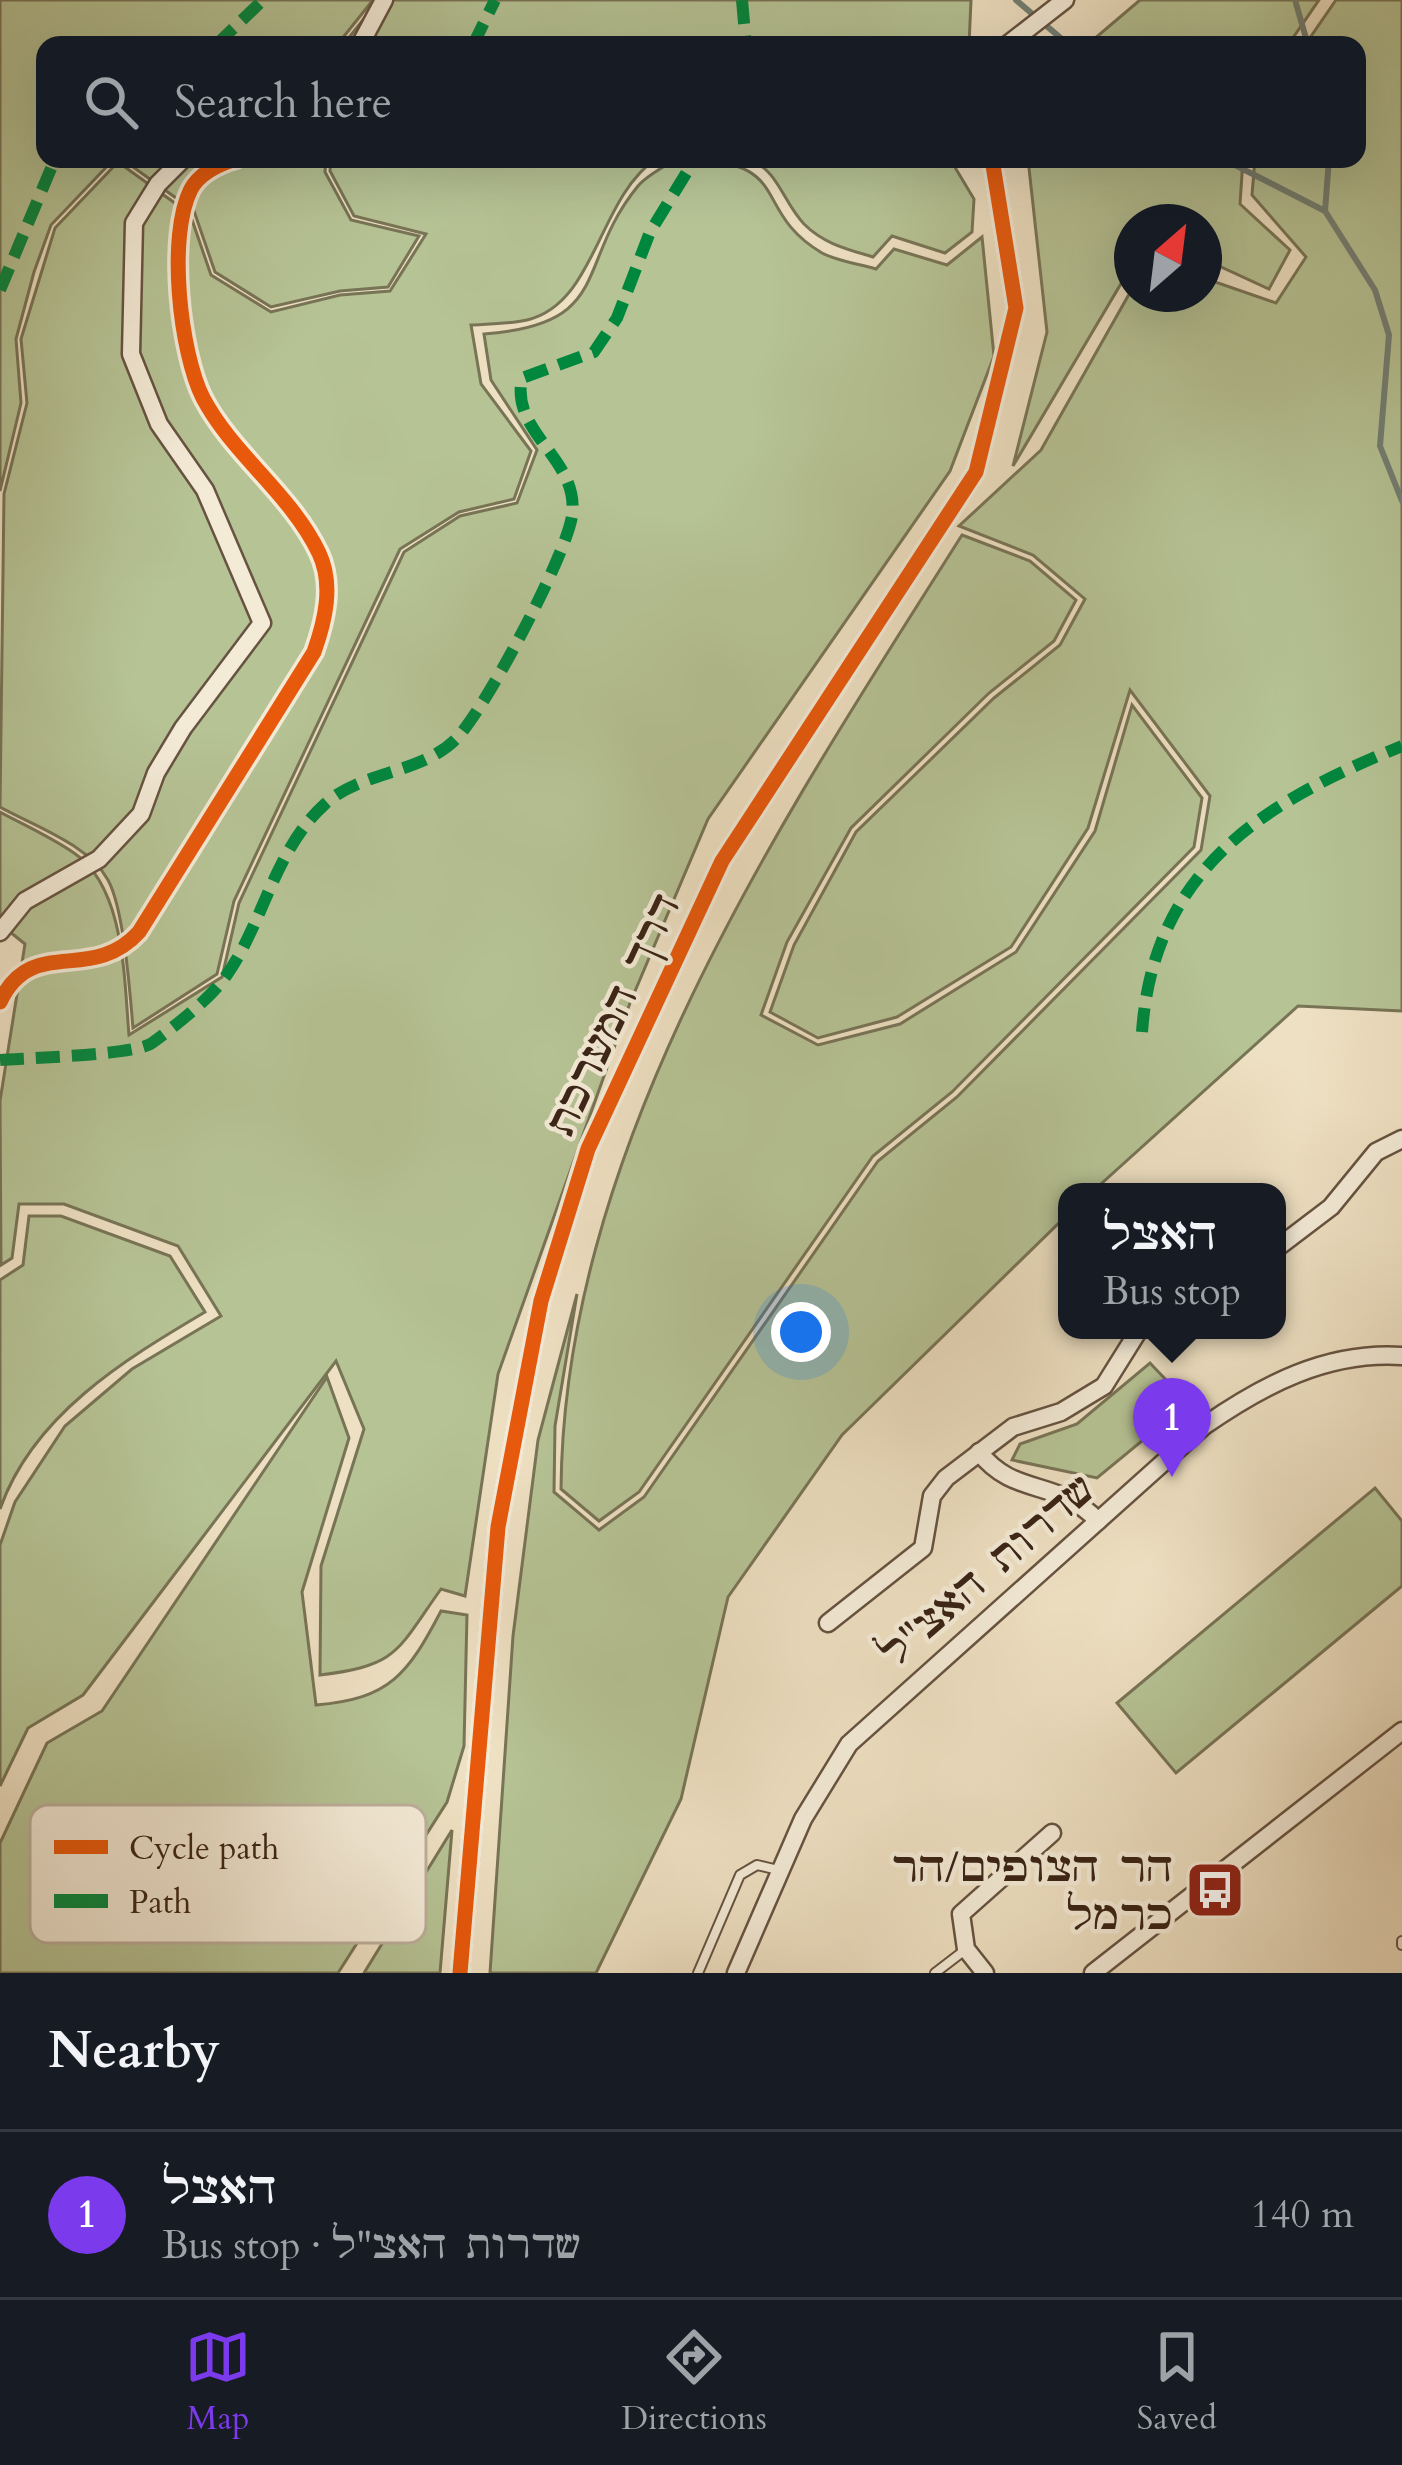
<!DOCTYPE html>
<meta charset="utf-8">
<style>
:root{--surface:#171b24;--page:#242831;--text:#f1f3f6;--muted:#9ea1a6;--line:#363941;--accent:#7c3aed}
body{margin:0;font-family:Cardo,"Frank Ruhl Libre",serif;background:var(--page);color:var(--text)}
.compass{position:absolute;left:1114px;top:204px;width:108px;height:108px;border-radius:50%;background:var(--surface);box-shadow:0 12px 48px #0002;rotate:28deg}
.you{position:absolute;left:801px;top:1332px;width:42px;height:42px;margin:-30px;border:9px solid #fff;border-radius:50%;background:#1a73e8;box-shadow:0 0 0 18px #1a73e833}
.badge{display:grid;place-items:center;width:78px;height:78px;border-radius:50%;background:var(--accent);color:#fff;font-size:39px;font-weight:700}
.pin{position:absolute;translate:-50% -99px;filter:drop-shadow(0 3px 6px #0008)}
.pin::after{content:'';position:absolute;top:63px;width:42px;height:36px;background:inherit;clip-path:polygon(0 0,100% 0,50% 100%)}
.popup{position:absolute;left:1058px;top:1183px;width:228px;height:156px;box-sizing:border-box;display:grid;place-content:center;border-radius:24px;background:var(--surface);filter:drop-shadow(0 3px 9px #0005);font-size:39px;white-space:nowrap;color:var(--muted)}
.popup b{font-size:45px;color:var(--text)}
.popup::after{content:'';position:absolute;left:50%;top:100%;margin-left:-24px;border:24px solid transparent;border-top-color:var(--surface)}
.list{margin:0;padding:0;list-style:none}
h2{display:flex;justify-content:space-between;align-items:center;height:156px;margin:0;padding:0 48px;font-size:51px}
h2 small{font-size:39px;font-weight:400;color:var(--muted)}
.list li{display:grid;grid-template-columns:78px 1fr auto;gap:36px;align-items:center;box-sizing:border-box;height:168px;padding:0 48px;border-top:3px solid var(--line)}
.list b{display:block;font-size:45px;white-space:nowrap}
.list p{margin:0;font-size:39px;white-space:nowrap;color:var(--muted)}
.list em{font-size:39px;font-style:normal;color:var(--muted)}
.icon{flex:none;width:66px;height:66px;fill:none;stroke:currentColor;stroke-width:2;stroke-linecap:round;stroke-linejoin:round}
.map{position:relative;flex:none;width:1402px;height:1973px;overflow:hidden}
.search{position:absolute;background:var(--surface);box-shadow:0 12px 48px #0002;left:36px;right:36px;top:36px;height:132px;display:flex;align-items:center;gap:30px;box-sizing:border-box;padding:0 42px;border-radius:24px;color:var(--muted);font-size:45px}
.sheet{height:324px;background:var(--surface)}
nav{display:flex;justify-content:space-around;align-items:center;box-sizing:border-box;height:168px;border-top:3px solid var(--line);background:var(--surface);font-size:33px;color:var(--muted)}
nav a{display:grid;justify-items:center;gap:6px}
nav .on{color:var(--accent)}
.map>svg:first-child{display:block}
.green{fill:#b6c395;stroke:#787456;stroke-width:3}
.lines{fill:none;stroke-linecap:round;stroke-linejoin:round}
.stream{stroke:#738075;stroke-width:6}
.lane-casing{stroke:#675341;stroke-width:12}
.street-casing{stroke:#675341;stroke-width:21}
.lane{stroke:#f4ebd7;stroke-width:8}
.street{stroke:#f4ebd7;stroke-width:16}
.quiet{stroke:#00873e;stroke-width:12;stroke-dasharray:24 12;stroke-linecap:butt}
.cycleway-casing{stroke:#f4ebd7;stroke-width:22}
.cycleway{stroke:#e8590c;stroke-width:15}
.labels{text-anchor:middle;stroke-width:9;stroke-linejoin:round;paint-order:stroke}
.street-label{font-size:42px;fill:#3a2416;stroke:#f4ebd7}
.poi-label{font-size:42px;fill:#3a2416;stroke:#f4ebd7;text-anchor:end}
.key{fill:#f4ebd7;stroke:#bcaf9d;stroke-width:3}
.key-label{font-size:33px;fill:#3a2416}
</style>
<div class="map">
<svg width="1402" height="1973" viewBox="0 0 1402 1973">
<rect width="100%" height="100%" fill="#eee0c2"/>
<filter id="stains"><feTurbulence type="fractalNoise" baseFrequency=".00167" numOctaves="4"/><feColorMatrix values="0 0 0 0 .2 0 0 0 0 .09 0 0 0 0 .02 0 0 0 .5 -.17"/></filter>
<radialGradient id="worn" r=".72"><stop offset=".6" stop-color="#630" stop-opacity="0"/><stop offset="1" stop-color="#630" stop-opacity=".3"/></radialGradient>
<!-- green -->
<g class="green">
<path d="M 0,0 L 373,0 L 337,45 L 45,45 L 45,159 L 114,159 L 51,225 L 34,272 L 16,339 L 21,403 L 0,491 Z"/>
<path d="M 379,0 L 971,0 L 969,45 L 343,45 Z"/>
<path d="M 1140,0 L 1319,0 L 1288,45 L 1087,45 Z"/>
<path d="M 1336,0 L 1402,0 L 1402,1011 L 1298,1006 L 1092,1192 L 1067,1192 L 1067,1215 L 842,1435 L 728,1597 L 681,1799 L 596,1973 L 490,1973 L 513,1636 L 538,1440 L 577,1294 L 555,1426 L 554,1492 L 599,1530 L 644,1497 L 878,1161 L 957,1097 L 1201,850 L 1210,796 L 1130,690 L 1088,828 L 1011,947 L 897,1017 L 818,1038 L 770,1012 L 794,945 L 856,832 L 994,698 L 1060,645 L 1085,599 L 1033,555 L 959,526 L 1041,450 L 1132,289 L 1132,294 L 1204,294 L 1204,278 L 1276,303 L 1306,257 L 1252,195 L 1255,159 L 1357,159 L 1357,45 L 1305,45 Z"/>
<path d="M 122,159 L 326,159 L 325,172 L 351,220 L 419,236 L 388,287 L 340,291 L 271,307 L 215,272 L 194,211 Z"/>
<path d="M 331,159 L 656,159 C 598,198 596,304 527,320 C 509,324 489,324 471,325 L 481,384 L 531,451 L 514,499 L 459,512 L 400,549 L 234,901 L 217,974 L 133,1028 C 130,993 124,909 108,880 C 88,844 34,826 0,807 L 4,494 L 27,403 L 21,339 L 55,228 L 118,162 L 190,214 L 211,275 L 271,312 L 340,295 L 390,291 L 426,234 L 354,216 L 330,171 Z"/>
<path d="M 676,159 C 799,159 747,208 822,253 C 837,261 859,264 876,269 L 894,249 L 947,265 L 982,237 L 994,356 L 950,471 L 708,819 L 630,1003 L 498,1374 L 465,1596 L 441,1589 C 396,1652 399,1665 320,1675 L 321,1566 L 364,1429 L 336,1361 L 83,1695 L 28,1728 L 0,1786 L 0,1545 L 15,1502 L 65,1426 L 132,1369 L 221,1316 L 178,1246 L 64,1204 L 19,1204 L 12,1258 L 1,1265 L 0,1101 L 25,944 L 0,924 L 0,812 C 24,825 51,837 74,853 C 125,887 124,979 129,1035 L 222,977 L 239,903 L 404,552 L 460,516 L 517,503 L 537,450 L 491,380 L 484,334 C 615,324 574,264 638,186 C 647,175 664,167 676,159 Z"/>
<path d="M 750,159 L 950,159 L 974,199 L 972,232 L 945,253 L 892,236 L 873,257 C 847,249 824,244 804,224 C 783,202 779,172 750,159 Z"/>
<path d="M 1028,159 L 1243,159 L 1240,204 L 1290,250 L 1269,289 L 1204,259 L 1204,222 L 1132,222 L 1132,265 L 1013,466 L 1047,332 Z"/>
<path d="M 962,535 L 1030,561 L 1076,600 L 1054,641 L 989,693 L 851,828 L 787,942 L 761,1015 L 818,1045 L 900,1024 L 1016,952 L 1095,831 L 1132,705 L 1202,798 L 1194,847 L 952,1092 L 873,1156 L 639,1492 L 599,1521 L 561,1489 C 564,1143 783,818 962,535 Z"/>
<path d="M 29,1216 L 61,1216 L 170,1256 L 205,1312 C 124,1360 33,1415 0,1509 L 0,1280 L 23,1265 Z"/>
<path d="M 1150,1363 L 1188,1403 L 1097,1478 L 1012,1460 L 1020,1444 L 1077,1424 Z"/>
<path d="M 327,1377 L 349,1438 L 302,1592 L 316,1705 C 390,1699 408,1674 441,1611 L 467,1615 L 464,1746 L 447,1802 L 338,1973 L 0,1973 L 0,1843 L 47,1743 L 102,1711 Z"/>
<path d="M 1375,1488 L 1402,1521 L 1402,1586 L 1176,1773 L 1117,1703 Z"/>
<path d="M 452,1830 L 440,1973 L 364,1973 Z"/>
</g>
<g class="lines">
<!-- stream -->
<g class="stream">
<path d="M 1016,0 L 1069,45"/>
<path d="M 1295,0 L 1308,45"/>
<path d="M 1223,159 L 1325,211"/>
<path d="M 1329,159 L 1325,211 L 1375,290 L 1389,335 L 1380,446 L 1402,501"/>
</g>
<defs>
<g id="lane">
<path d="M 1402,1941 L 1402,1945"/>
<path d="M 698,1973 L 740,1875 L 757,1865 L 778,1870"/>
<path d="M 935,1973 L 965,1950"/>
</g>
<g id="street">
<path d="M 360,45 L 384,0"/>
<path d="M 1007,45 L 1065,0"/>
<path d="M 0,932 L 25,901 L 99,859 L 141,814 L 156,773 L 183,728 L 262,623 L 205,490 L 159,424 L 131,354 L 134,223 L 158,184 L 183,159"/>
<path d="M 1277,1248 L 1331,1207 L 1376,1152 L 1402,1139"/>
<path d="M 979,1452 C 1015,1498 1056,1477 1098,1521"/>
<path d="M 828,1623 L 923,1548 L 932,1496 L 946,1478 L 1013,1427 L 1061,1412 L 1104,1386 L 1139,1330"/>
<path d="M 460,1973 L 498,1527 L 541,1301 L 588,1149 L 722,861 L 976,472 L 1016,308 L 992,159"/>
<path d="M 736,1973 L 803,1819 L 849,1744 L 1204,1426 C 1263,1385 1327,1351 1402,1356"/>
<path d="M 985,1973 L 966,1949 L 961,1914 L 1052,1833"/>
<path d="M 1093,1973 L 1402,1731"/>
</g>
</defs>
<!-- lane casing -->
<use href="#lane" class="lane-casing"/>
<!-- street casing -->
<use href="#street" class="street-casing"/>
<!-- lane -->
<use href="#lane" class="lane"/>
<!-- street -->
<use href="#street" class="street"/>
<!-- quiet -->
<g class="quiet">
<path d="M 742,0 L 746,45"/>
<path d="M 216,45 L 263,0"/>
<path d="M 473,45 L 495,0"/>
<path d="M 0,290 L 55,159"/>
<path d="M 1142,1032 C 1154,868 1264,802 1402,746"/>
<path d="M 0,1060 C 27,1058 136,1055 152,1043 C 175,1026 210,999 226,976 C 264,922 274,850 325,804 C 361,771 420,774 455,740 C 484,712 566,556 572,516 C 580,458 510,434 522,378 L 594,352 L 617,318 L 650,232 L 695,159"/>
</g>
<defs>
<g id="cycleway">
<path d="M 0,1002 C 32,934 91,985 139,932 L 314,652 C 325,621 334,585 319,553 C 291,494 233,455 203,398 C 180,352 167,236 191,189 C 200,173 219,164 236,159"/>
<path d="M 460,1973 L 498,1527 L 541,1301 L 588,1149 L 722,861 L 976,472 L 1016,308 L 992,159"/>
</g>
</defs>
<!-- cycleway casing -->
<use href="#cycleway" class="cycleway-casing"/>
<!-- cycleway -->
<use href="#cycleway" class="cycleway"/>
</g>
<!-- icons -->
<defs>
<symbol id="bus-square" viewBox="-11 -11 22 22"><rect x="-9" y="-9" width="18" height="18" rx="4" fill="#8f2418" stroke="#f4ebd7"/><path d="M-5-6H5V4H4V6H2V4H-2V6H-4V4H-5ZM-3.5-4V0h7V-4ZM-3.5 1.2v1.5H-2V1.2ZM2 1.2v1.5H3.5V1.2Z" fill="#fff"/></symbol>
</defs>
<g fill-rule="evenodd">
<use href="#bus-square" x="1182" y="1857" width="66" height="66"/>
</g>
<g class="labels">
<!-- street labels -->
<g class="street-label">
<text transform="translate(612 1014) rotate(-65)" y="15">דרך המערכת</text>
<text transform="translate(986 1570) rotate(-41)" y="15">שדרות האצ"ל</text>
</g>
<!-- poi labels -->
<g class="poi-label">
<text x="1173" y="1881">הר הצופים/הר<tspan x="1173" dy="48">כרמל</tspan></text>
</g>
</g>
<!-- legend -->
<rect x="30" y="1805" width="396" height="138" rx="18" class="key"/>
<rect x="54" y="1840" width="54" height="14" fill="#e8590c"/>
<rect x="54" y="1894" width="54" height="14" fill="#00873e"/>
<g class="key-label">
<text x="129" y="1859">Cycle path</text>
<text x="129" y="1913">Path</text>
</g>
<rect width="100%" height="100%" filter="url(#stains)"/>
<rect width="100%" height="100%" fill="url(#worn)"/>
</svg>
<svg class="compass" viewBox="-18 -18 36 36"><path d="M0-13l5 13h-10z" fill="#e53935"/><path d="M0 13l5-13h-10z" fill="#9ea1a6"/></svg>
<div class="you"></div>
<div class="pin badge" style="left:1172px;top:1477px">1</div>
<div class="popup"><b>האצל</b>Bus stop</div>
<div class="search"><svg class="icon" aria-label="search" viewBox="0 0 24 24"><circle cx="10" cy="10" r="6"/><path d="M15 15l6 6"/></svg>Search here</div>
</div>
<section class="sheet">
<h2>Nearby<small></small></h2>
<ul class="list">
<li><span class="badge">1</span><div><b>האצל</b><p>Bus stop · שדרות האצ&quot;ל</p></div><em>140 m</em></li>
</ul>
</section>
<nav>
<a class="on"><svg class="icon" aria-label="map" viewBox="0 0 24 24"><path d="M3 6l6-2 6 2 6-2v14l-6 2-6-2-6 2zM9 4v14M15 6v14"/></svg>Map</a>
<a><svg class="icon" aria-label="directions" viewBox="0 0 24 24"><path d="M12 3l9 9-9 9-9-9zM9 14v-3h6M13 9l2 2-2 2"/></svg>Directions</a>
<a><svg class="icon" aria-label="saved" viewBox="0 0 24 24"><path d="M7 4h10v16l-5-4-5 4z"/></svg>Saved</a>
</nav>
